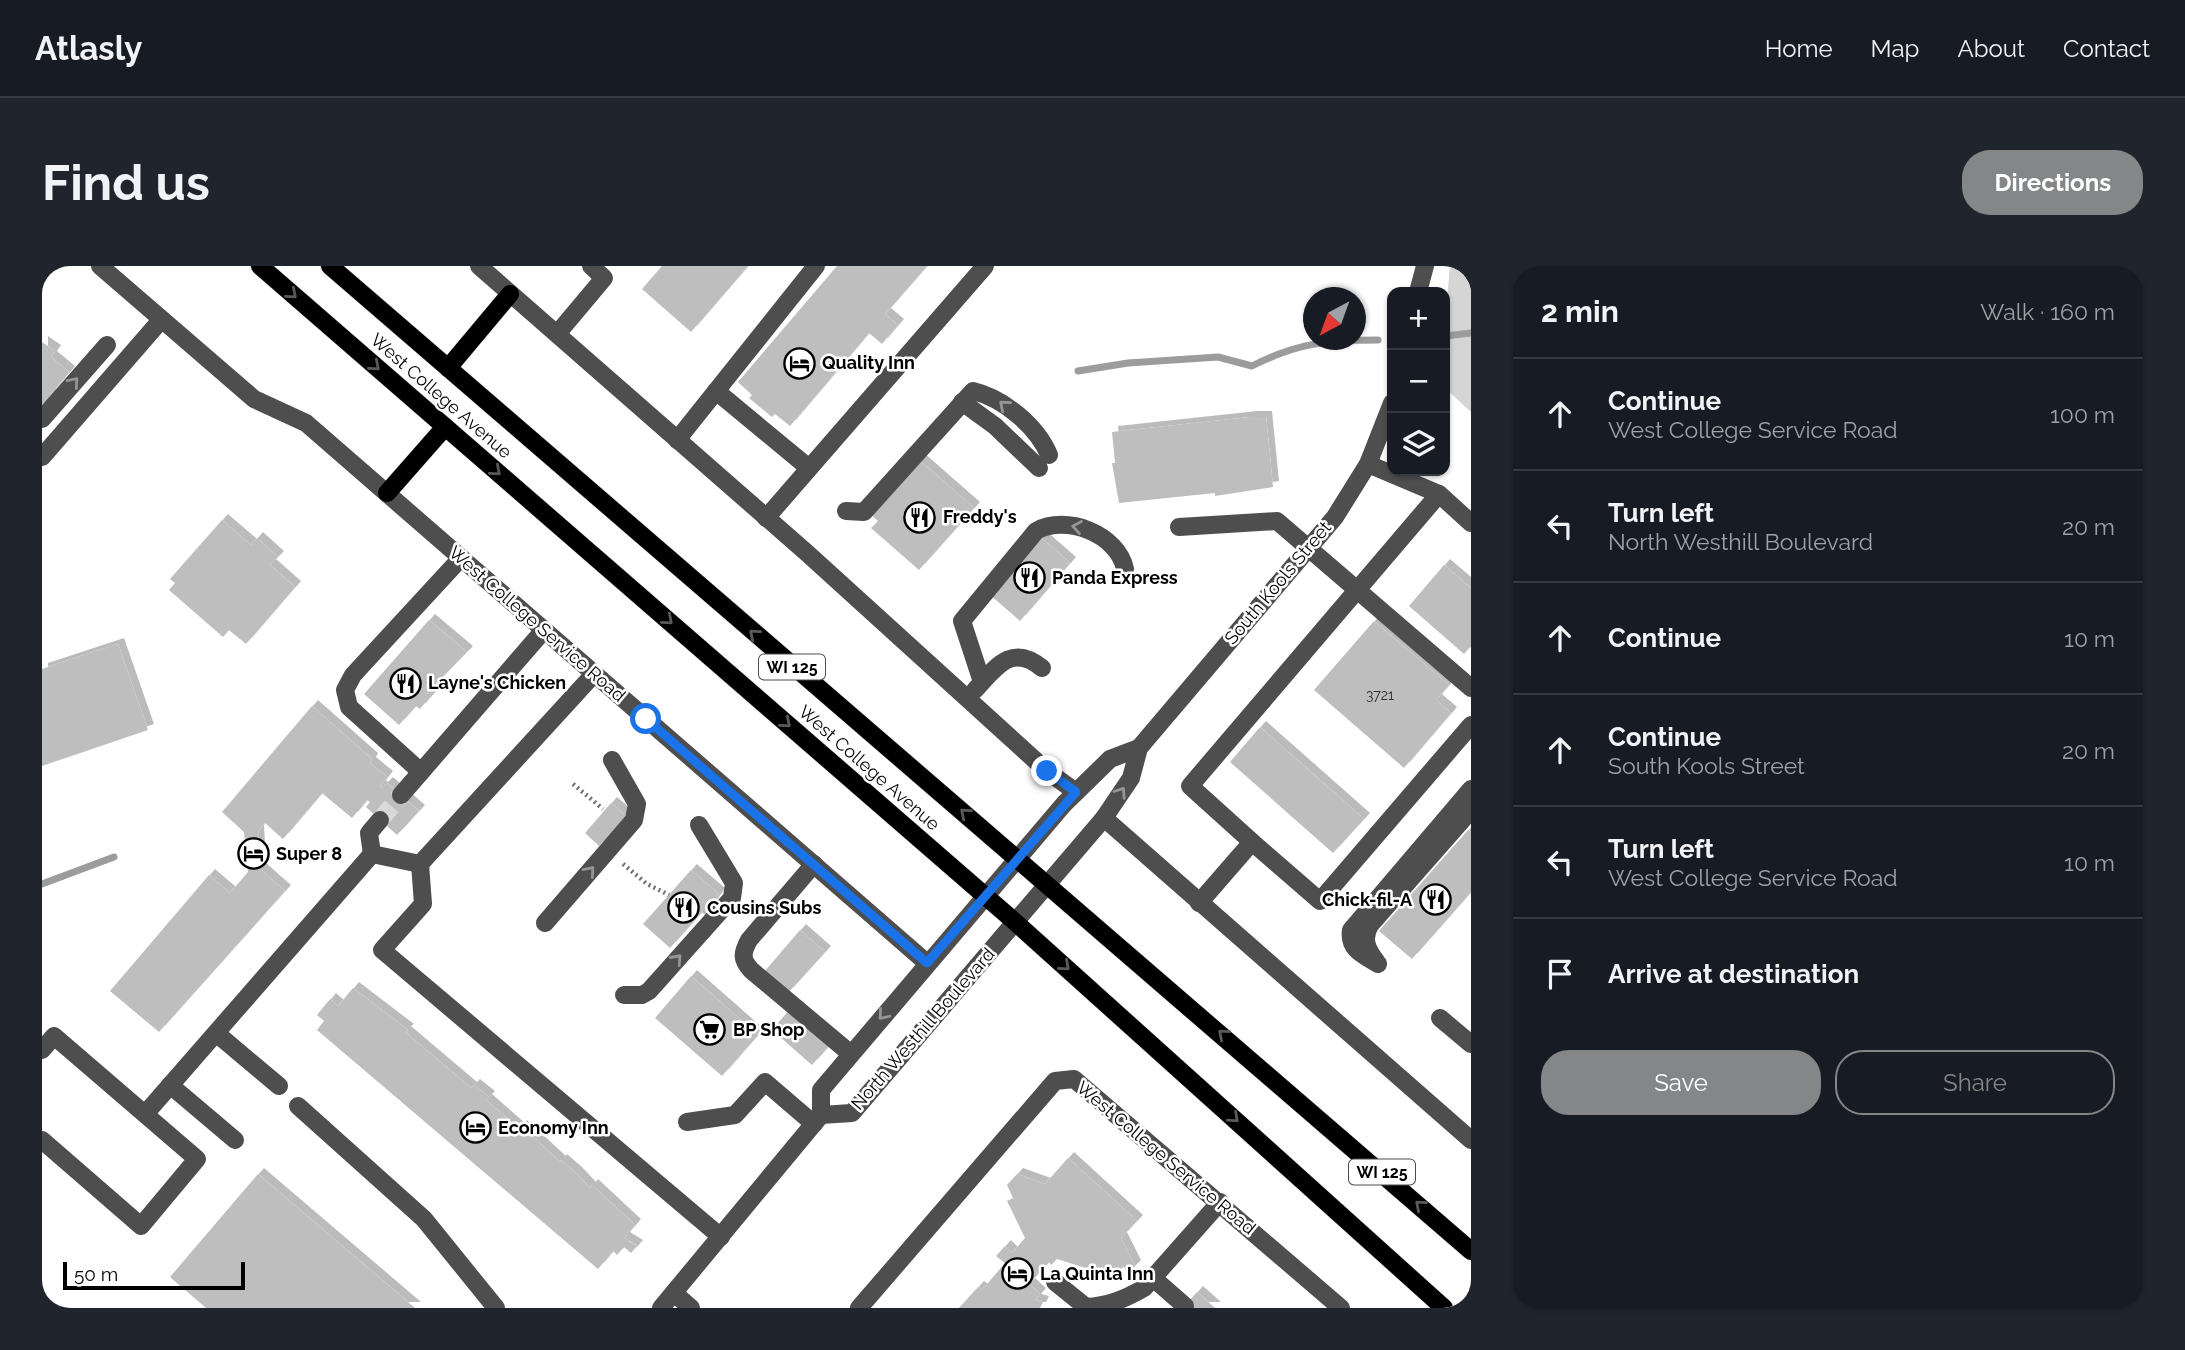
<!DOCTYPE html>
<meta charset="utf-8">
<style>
:root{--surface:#171b24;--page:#20242c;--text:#f1f3f6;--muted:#9ea1a6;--line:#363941;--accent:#858687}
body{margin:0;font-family:Raleway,sans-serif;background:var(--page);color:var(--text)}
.controls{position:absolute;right:21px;top:21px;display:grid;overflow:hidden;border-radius:14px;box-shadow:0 2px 5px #0004}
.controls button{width:63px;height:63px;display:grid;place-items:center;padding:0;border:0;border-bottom:2px solid var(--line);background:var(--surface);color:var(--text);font:35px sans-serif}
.compass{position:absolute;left:1261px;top:21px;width:63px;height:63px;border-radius:50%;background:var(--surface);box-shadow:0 2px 5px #0004;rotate:221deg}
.scale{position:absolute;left:21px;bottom:18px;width:182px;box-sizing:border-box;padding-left:7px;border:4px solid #000;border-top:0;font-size:19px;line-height:24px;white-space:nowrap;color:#000;-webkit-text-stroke:5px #fff;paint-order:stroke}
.stop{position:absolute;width:21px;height:21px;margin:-16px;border:5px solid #1a73e8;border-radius:50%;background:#fff}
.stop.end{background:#1a73e8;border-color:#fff;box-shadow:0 2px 7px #0008}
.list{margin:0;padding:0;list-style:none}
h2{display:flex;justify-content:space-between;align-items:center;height:91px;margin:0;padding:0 28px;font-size:30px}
h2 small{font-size:23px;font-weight:400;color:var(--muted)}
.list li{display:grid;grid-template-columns:46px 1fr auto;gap:21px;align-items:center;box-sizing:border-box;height:112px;padding:0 28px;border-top:2px solid var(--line)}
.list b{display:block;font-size:26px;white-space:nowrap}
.list p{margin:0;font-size:23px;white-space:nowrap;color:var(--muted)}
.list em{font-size:23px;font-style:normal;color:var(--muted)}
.actions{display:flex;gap:14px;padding:21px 28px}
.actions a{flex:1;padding:16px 0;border:2px solid var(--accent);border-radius:28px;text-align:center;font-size:24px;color:var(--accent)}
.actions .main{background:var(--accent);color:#fff}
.icon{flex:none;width:38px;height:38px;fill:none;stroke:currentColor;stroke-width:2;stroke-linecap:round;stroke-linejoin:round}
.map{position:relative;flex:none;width:1429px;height:1042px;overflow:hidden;border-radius:28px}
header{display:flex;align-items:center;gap:42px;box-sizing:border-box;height:98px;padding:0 35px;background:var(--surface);border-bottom:2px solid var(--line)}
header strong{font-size:33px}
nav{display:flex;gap:38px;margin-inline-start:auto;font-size:24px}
.intro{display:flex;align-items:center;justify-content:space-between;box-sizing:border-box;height:168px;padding:0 42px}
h1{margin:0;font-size:49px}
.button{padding:18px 32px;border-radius:28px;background:var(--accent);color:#fff;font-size:24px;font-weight:700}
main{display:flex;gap:42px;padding:0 42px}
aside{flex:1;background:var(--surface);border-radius:28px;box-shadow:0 2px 5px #0004}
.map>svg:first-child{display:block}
.green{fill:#d5d5d5}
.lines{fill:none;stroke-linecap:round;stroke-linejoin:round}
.stream{stroke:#9c9c9c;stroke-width:7}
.building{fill:#bebebe;filter:url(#shadow)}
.minor-tunnel{stroke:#d9d9d9;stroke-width:18;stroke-dasharray:18 9;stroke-linecap:butt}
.major-casing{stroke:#dbdbdb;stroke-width:19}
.path{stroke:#707070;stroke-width:4.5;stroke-dasharray:2 3.5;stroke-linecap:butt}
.minor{stroke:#4e4e4e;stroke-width:18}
.major{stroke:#000;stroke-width:18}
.oneway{stroke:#595959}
.oneway2{stroke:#959595}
.route{stroke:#1a73e8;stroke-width:9}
.labels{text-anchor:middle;stroke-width:5;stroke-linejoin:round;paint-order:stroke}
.number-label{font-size:14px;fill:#303030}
.shield{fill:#fff;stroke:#4c4c4c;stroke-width:2}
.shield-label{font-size:16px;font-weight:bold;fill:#000}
.poi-label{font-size:18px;font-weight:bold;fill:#000;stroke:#fff;text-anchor:start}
.street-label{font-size:18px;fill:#000;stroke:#fff}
</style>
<header>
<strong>Atlasly</strong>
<nav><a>Home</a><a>Map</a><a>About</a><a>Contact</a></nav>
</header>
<div class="intro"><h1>Find us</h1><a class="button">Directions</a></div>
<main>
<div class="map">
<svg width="1429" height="1042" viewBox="0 0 1429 1042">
<defs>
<filter id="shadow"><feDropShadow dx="6" dy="-6" stdDeviation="0" flood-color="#0004"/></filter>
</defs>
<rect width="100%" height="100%" fill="#fff"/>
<!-- green -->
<path class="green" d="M 1408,0 L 1429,0 L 1429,146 L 1403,122 L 1403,55 Z"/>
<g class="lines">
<!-- stream -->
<g class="stream">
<path d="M 1403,70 L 1429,67"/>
<path d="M 1036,105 L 1086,97 L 1176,91 L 1210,100 C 1255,77 1285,74 1336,74"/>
<path d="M 0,618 L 72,591"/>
</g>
</g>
<!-- building -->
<g class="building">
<path d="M 620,0 L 706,0 L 649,66 L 600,23 Z"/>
<path d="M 795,0 L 885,0 L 843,48 L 856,59 L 840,78 L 827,67 L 748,160 L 733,148 L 730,151 L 707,132 L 710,129 L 696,116 Z"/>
<path d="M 0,76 L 13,85 L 9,91 L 27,106 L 8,129 L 11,133 L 0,140 Z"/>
<path d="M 1209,151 L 1224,151 L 1231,221 L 1173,230 L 1173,227 L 1077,237 L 1070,197 L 1073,197 L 1070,166 Z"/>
<path d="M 875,192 L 932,242 L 877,304 L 829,262 L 836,255 L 827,247 Z"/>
<path d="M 180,254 L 209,279 L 215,272 L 236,291 L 228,299 L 253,321 L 204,378 L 187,364 L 181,371 L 127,324 L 133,317 L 128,313 Z"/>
<path d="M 996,269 L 1028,297 L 978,355 L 946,327 Z"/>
<path d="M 1402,299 L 1429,322 L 1429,380 L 1422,388 L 1367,340 Z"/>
<path d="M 387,354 L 425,386 L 385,427 L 389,430 L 378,443 L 374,440 L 357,459 L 322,428 Z"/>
<path d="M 1332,355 L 1407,419 L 1394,434 L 1409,447 L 1362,502 L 1272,424 Z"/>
<path d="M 76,378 L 106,464 L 0,500 L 0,403 Z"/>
<path d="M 270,440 L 330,493 L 328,497 L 345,511 L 338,520 L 340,522 L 345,517 L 377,545 L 355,569 L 324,541 L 328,536 L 325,534 L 310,552 L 280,527 L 241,573 L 223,557 L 216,565 L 218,603 L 243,625 L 117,766 L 68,725 L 167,609 L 188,627 L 206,606 L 202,566 L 180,546 Z"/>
<path d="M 1218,461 L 1322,553 L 1291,587 L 1188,496 Z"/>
<path d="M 569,537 L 584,550 L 557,580 L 543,567 Z"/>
<path d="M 1426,564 L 1429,566 L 1429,626 L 1370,693 L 1337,665 Z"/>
<path d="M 649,604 L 677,628 L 663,649 L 660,646 L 628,682 L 601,658 Z"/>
<path d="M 758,664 L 783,686 L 746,727 L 722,706 Z"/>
<path d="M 649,710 L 716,769 L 680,810 L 613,752 Z"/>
<path d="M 311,722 L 366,764 L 363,766 L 429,822 L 432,819 L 447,831 L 444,834 L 477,863 L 479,860 L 518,896 L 519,894 L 534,907 L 548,922 L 550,919 L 593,959 L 582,972 L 595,980 L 589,987 L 582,981 L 575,989 L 571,985 L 556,1003 L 275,764 L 282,755 L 275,749 L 288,733 L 296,740 Z"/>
<path d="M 748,743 L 788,779 L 770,799 L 730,764 Z"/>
<path d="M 1026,892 L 1095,955 L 1079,972 L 1093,1000 L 1086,1007 L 1081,1000 L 1072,1011 L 1015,993 L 1009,999 L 1007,996 L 987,1018 L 998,1028 L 993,1034 L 1001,1036 L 998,1042 L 917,1042 L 936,1021 L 940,1024 L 963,997 L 954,990 L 963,980 L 970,987 L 983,972 L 965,935 L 971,932 L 965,919 L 975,908 L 1003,918 Z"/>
<path d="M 216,908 L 373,1042 L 164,1042 L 128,1011 Z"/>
<path d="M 1155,1026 L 1173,1042 L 1141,1042 Z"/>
</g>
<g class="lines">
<!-- minor-tunnel -->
<path class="minor-tunnel" d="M 338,554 L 359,529"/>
<defs>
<g id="major">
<path d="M 218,0 L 972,655 L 1402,1042"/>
<path d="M 288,0 L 1429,985"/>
<path d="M 406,102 L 468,28"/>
<path d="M 345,227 L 403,161"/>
</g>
</defs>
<!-- major casing -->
<use href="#major" class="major-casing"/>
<!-- path -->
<g class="path">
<path d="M 531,518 L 561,543"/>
<path d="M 581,598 L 605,618 L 627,629"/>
</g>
<!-- minor -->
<g class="minor">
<path d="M 58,0 L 212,133 L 264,157 L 885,697"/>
<path d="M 437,0 L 765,287 L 1005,505 L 1034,526"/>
<path d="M 1376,26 L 1383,0"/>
<path d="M 515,68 L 562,12 L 549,0"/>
<path d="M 674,125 L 767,202"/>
<path d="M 920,136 L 953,160 L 997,202"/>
<path d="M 0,153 L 65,79"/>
<path d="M 635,174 L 774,0"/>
<path d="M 0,191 L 119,54"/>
<path d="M 1326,198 L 1397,228"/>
<path d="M 804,245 L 822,246 L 931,125 C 961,132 995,160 1007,189"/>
<path d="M 724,252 L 943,0"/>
<path d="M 1137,261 L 1235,255 L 1429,422"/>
<path d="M 419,292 L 311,409 L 303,424 L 307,441 L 379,506 L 502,364"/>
<path d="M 940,416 L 920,355 L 994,265 C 1024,248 1076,268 1083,303"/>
<path d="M 933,424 C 954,401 970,377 1000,402"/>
<path d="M 359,529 L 379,506"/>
<path d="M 1062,552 L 1429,874"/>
<path d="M 1210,576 L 1148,520 L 1397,228 L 1429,257"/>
<path d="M 330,588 L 327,567 L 338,554"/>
<path d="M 378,598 L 381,638 L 340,684 L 679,971"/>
<path d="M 772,598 L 707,674 C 700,687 699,693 709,704 L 809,788"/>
<path d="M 1157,637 L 1210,576 L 1278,635 L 1429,459"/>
<path d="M 503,657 L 592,554 L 595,538 L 570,494"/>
<path d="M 1334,695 C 1325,683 1320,673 1328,659 L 1429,544"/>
<path d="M 1336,698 C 1321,689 1306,683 1309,664 L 1429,523"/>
<path d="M 582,729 L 600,729 L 607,725 L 690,632 L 692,617 L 657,559"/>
<path d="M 1398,752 L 1429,778"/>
<path d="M 174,767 L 237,820"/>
<path d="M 0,784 L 12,770 L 155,893 L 99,960 L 0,874"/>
<path d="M 128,819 L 193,874"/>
<path d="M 256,840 L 382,953 L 454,1042"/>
<path d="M 104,847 L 330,588 L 378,598 L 552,408"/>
<path d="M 779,849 L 810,847 L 1062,552 L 1089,512 L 1097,482 L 1293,251 L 1326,198 L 1350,137"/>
<path d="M 645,856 L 693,849 L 723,816 L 772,858"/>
<path d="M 1111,1012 L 1143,1040"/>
<path d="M 1013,1016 L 1044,1041 C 1066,1040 1083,1033 1102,1022 L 1178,936"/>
<path d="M 632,1027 L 649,1042"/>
<path d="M 619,1042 L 779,849 L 779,824 L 1022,538 L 1068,493 L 1097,482"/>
<path d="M 817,1042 L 1013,815 L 1032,813 L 1299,1042"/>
</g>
<!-- major -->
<use href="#major" class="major"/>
</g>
<!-- one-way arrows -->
<defs><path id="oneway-chevron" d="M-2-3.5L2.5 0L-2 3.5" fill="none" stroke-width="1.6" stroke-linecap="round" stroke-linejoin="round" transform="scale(1.75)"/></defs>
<g class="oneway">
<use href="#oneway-chevron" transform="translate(250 28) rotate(41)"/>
<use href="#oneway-chevron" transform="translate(333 100) rotate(41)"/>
<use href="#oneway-chevron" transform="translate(454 205) rotate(41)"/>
<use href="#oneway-chevron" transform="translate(626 354) rotate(41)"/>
<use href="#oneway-chevron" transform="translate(712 368) rotate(-139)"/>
<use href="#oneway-chevron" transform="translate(744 457) rotate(41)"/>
<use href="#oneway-chevron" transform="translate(923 547) rotate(-140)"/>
<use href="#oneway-chevron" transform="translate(1023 700) rotate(41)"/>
<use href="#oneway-chevron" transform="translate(1181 768) rotate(-139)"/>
<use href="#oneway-chevron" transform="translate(1192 852) rotate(42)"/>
<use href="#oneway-chevron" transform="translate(1378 939) rotate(-139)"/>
</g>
<g class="oneway2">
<use href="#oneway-chevron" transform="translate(32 116) rotate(-49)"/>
<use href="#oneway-chevron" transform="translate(962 139) rotate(-139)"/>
<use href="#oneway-chevron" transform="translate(1035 261) rotate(-171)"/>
<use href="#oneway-chevron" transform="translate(1079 526) rotate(-56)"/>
<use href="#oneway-chevron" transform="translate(548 605) rotate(-49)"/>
<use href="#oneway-chevron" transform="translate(635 693) rotate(-48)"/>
<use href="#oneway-chevron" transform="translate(841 749) rotate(130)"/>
</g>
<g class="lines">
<!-- route -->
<path class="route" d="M 604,453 L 885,697 L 1034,526 L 1005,505"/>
</g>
<!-- icons -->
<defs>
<symbol id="hotel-ring" viewBox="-11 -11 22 22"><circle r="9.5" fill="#fff" stroke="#000" stroke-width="1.5"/><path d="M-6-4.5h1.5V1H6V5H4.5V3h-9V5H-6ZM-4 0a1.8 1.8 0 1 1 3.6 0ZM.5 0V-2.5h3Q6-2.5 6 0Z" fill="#000"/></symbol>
<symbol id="restaurant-ring" viewBox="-11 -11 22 22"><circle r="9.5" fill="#fff" stroke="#000" stroke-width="1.5"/><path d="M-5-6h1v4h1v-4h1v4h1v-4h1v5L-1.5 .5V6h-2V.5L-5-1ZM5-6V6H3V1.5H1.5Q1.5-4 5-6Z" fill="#000"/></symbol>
<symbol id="supermarket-ring" viewBox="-11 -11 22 22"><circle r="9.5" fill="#fff" stroke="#000" stroke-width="1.5"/><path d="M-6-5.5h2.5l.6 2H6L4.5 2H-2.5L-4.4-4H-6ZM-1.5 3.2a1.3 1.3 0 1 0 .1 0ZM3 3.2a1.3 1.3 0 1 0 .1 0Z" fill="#000"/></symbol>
</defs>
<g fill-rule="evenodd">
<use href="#hotel-ring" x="740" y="80" width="35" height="35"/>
<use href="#restaurant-ring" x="860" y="234" width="35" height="35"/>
<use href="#restaurant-ring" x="970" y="294" width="35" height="35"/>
<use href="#restaurant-ring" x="346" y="400" width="35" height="35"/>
<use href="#hotel-ring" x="194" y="570" width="35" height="35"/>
<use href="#restaurant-ring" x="1376" y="616" width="35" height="35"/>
<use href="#restaurant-ring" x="624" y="624" width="35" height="35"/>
<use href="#supermarket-ring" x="650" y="746" width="35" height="35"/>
<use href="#hotel-ring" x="416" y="844" width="35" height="35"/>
<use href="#hotel-ring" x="958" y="990" width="35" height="35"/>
</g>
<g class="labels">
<!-- number labels -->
<g class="number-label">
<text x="1338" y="434">3721</text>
</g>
<!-- shield labels -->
<g class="shield">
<rect x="717" y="388.5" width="66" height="25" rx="5"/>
<rect x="1307" y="893.5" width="66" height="25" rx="5"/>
</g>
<g class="shield-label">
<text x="750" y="407">WI 125</text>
<text x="1340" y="912">WI 125</text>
</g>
<!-- poi labels -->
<g class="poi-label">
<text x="780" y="103">Quality Inn</text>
<text x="901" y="257">Freddy's</text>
<text x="1010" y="318">Panda Express</text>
<text x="386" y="423">Layne's Chicken</text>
<text x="234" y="594">Super 8</text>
<text x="1370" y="640" text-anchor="end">Chick-fil-A</text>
<text x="665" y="648">Cousins Subs</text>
<text x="691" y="770">BP Shop</text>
<text x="456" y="868">Economy Inn</text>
<text x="998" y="1014">La Quinta Inn</text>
</g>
<!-- street labels -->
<g class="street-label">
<text transform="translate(399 130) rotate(41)" y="6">West College Avenue</text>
<text transform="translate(1236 317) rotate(-50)" y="6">South Kools Street</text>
<text transform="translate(495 358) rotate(41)" y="6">West College Service Road</text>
<text transform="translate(827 502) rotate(41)" y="6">West College Avenue</text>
<text transform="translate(881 763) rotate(-49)" y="6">North Westhill Boulevard</text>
<text transform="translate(1124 892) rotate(40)" y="6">West College Service Road</text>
</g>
</g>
</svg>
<div class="controls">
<button>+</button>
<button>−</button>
<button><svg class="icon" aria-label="layers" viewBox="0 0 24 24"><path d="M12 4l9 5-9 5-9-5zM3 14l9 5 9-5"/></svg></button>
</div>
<svg class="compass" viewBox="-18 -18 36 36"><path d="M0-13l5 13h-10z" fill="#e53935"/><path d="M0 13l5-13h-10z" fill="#9ea1a6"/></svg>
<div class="scale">50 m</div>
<div class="stop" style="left:604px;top:453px"></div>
<div class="stop end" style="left:1005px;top:505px"></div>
</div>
<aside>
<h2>2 min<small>Walk · 160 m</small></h2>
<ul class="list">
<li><svg class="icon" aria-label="ahead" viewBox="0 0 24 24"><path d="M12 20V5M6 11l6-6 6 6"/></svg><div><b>Continue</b><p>West College Service Road</p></div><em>100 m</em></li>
<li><svg class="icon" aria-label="left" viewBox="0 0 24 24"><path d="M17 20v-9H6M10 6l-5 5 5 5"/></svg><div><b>Turn left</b><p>North Westhill Boulevard</p></div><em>20 m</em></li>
<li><svg class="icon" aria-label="ahead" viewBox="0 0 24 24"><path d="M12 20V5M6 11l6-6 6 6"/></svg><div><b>Continue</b></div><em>10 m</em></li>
<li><svg class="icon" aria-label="ahead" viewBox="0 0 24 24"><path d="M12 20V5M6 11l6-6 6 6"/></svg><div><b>Continue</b><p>South Kools Street</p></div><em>20 m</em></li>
<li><svg class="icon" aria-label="left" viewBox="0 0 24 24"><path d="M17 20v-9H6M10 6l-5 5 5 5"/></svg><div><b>Turn left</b><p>West College Service Road</p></div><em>10 m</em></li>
<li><svg class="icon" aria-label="arrive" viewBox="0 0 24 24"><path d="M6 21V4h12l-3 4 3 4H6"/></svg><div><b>Arrive at destination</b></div></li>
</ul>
<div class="actions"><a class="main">Save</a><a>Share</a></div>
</aside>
</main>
